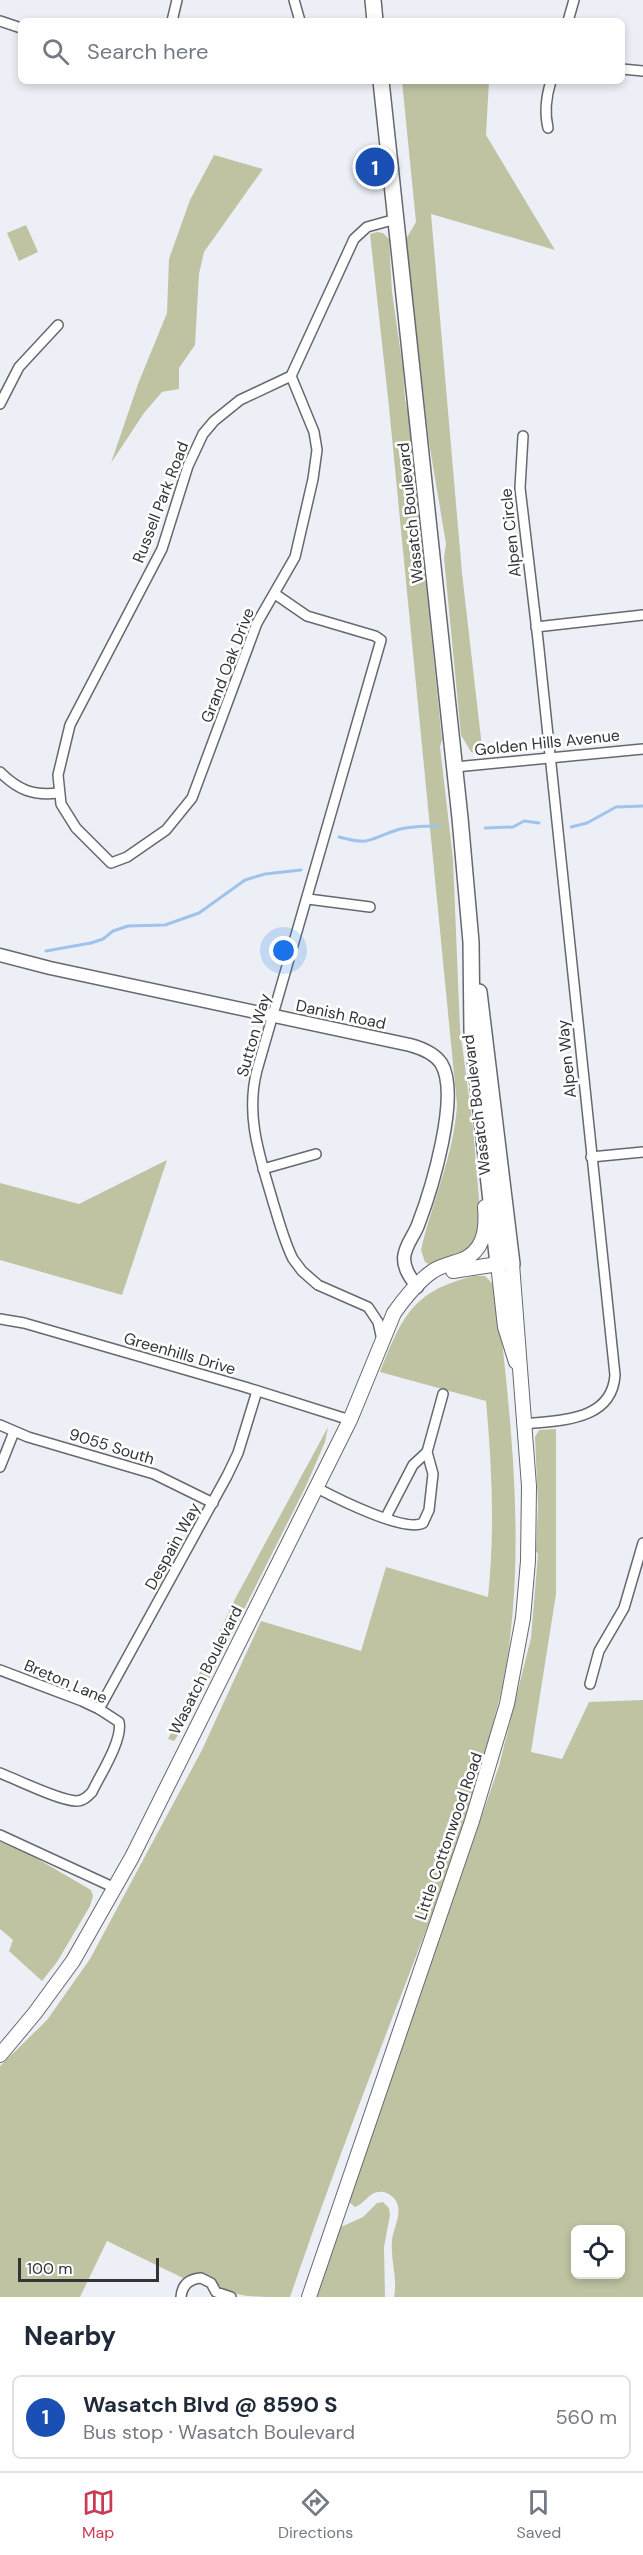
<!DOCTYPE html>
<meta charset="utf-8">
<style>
:root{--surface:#fff;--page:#f2f2f3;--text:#1f2937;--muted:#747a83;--line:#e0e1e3;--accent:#cb3a55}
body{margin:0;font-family:"DM Sans",sans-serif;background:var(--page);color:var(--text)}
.controls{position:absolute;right:18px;bottom:18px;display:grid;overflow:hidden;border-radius:9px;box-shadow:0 3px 9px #0003}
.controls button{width:54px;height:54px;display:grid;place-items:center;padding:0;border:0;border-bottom:2px solid var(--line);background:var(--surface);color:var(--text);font:30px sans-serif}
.scale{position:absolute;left:18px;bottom:15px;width:141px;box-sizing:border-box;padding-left:6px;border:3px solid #323436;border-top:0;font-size:16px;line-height:21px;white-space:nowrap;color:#323436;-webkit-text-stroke:4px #fff;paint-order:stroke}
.you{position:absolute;left:284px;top:951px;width:21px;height:21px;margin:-15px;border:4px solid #fff;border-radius:50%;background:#1a73e8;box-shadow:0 0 0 9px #1a73e833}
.badge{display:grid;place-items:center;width:39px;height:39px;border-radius:50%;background:var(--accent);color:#fff;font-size:20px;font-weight:700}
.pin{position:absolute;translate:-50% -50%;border:3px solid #fff;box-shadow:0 2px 6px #0006}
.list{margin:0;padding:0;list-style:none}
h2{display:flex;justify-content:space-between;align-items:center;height:78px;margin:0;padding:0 24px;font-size:26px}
h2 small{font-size:20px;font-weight:400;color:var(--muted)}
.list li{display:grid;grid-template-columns:39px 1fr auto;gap:18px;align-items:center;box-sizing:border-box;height:84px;margin:0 12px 12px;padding:0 12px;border:2px solid var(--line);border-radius:9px}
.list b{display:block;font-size:22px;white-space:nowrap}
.list p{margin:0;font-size:20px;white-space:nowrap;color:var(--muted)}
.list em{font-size:20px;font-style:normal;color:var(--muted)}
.icon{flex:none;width:33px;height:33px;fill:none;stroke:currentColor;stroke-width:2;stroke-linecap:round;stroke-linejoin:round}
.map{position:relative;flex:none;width:643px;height:2297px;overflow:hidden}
.search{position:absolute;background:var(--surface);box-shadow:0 3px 9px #0003;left:18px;right:18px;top:18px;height:66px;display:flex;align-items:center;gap:15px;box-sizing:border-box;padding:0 21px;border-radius:9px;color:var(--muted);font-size:22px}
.sheet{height:174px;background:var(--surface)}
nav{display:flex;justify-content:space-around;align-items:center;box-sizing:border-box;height:84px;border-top:2px solid var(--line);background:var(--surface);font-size:16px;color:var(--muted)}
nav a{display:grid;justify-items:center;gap:3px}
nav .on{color:var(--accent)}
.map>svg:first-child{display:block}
.green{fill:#bfc3a2;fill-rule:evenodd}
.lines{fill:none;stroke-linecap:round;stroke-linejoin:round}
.stream{stroke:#a0c3ee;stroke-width:3}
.minor-casing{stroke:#65696e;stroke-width:12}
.tertiary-casing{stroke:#65696e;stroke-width:15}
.secondary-casing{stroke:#65696e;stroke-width:16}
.primary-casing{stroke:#65696e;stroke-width:18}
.minor{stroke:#fff;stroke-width:9}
.tertiary{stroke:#fff;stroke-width:12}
.secondary{stroke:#fff;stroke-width:14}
.primary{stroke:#fff;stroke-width:15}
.labels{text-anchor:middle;stroke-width:5;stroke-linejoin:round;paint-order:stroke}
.street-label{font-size:16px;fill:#323436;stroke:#fff}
</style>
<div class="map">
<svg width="643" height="2297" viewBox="0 0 643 2297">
<rect width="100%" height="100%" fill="#ecf0f6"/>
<!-- green -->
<g class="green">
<path d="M 402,81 L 489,81 L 486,135 L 555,250 L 431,214 L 462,573 L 483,756 L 471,752 L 461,735 L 444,558 L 446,544 L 429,442 L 406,239 L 416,222 Z"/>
<path d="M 214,155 L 263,169 L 204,252 L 199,274 L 195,345 L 179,368 L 179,389 L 162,392 L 144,413 L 111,463 L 138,384 L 167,313 L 169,259 L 190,200 Z"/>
<path d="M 26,225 L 38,252 L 19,261 L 7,233 Z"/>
<path d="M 377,232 L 383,233 L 389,239 L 392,292 L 403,369 L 405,399 L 409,419 L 442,740 L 440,747 L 453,859 L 460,1029 L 473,1127 L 481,1223 L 478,1240 L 466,1251 L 431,1265 L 425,1262 L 421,1250 C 432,1202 454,1155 457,1105 L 389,407 L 370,234 Z"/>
<path d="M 167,1160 L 122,1295 L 0,1260 L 0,1183 L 79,1204 Z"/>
<path d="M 474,1276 L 485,1276 L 496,1287 C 509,1403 524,1522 510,1639 C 506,1677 496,1714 485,1752 C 463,1831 435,1908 405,1985 C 365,2088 326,2192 290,2297 C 278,2297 261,2297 248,2296 C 240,2295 228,2292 221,2287 C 207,2277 204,2268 185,2279 L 107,2241 L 80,2297 L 0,2297 L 0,2066 L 47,2020 L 90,1959 L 202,1750 L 261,1621 L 361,1651 L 386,1567 L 488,1597 C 495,1531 492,1467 486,1401 L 380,1372 C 402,1317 412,1291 474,1276 Z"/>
<path d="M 328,1427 L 325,1442 L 306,1486 L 207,1683 L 185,1725 L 174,1741 L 168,1739 L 235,1599 Z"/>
<path d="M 556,1429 L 556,1594 L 531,1752 L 562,1759 L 589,1702 L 643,1700 L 643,2297 L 394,2297 C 398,2278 390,2259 392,2240 C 393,2229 402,2215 397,2203 C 395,2198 389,2193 383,2192 C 370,2190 366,2203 355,2207 L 349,2202 L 499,1766 L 531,1638 L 538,1554 L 536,1551 L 538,1505 L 535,1437 L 539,1430 ZM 576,2230 L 620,2230 L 620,2274 L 576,2274 Z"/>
<path d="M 0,1842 L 24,1851 L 91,1890 L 93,1896 L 90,1906 L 57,1962 L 42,1981 L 9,1951 L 13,1940 L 0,1929 Z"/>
<path d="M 383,2202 L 389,2208 L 390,2215 L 384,2247 L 385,2297 L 316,2297 L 341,2227 L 363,2217 L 377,2203 Z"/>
</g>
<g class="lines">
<!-- stream -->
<g class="stream">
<path d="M 571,827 L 587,823 L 616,807 L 643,806"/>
<path d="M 485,828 L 513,827 L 524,821 L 539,823"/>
<path d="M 339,837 C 372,846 368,839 397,830 C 410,826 426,826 439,826"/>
<path d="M 46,951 L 91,943 L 103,939 L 113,931 L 128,926 L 165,925 L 199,913 L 245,880 L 265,874 L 301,870"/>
</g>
<defs>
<g id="minor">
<path d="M 294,0 L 300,21"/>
<path d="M 0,21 L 21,28"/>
<path d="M 172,21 L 177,0"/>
<path d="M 568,21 L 574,0"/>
<path d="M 622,69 L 643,71"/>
<path d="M 548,128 C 544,111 546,97 551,81"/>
<path d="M 291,376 L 314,432 L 317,450 L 313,479 L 295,557 L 257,623 L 192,798 L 166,830 L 127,857 L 111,863 L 76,828 L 61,804 L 58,775 L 70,725 L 162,549 L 188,466 L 203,434 L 214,421 L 240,400 L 291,376 L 354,239 L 367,227 L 396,219"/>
<path d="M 0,404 L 19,367 L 58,325"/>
<path d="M 523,436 L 520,488 L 538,640 L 615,1375 C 612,1421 561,1420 525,1424"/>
<path d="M 275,594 L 307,616 L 375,636 L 381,640 L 257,1070 C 245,1116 260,1157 273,1202 C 279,1221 284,1241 293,1259 L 302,1271 L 318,1285 L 368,1307 L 378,1322 L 382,1340"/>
<path d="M 536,627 L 643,615"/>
<path d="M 455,767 L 643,749"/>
<path d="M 0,772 C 18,790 33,796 58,793"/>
<path d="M 308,899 L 370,907"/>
<path d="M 591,1157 L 643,1152"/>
<path d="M 263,1169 L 316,1154"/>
<path d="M 0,1319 L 24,1323 L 245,1387 L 350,1420"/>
<path d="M 0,1425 L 28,1437 L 154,1474 L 213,1503"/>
<path d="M 0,1467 L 14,1432"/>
<path d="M 317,1488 C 336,1498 405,1533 423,1523 L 429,1510 L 433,1474 L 427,1452 L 443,1394"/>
<path d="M 386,1517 L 413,1465 L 427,1452"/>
<path d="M 0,1670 L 82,1701 L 99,1709 L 119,1722 C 123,1740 100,1775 92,1792 C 87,1797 83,1801 76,1801 C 58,1800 18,1780 0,1773"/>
<path d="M 590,1684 L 599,1651 L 624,1608 L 643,1543"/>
<path d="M 99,1709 L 227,1476 L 238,1453 L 257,1391"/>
<path d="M 0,1835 L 115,1888"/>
<path d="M 181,2297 C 182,2285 189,2279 201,2278 L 211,2283 L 216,2292 L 231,2297"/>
</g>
<path id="tertiary" d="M 0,955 L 50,968 L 410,1045 C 421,1048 434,1053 441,1063 C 461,1095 431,1191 418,1225 C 414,1236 405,1245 404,1258 C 404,1270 411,1278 417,1287"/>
<g id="secondary">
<path d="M 453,1271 L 498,1264 L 505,1327 L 516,1362"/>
<path d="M 0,2055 L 35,2013 L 73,1961 L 132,1857 L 350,1420 L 394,1313 C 404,1299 418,1281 433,1271 C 441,1266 450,1264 459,1261 C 484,1253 487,1230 485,1207"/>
<path d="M 309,2297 L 472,1821 L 507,1704 L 523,1618 L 528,1561 L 529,1486 L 512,1264"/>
</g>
<g id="primary">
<path d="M 373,0 L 375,21"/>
<path d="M 381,81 L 460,818 L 471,942 L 472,1031 L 498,1264"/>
<path d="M 479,992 L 512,1264"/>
</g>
</defs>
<!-- minor casing -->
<use href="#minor" class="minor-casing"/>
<!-- tertiary casing -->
<use href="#tertiary" class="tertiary-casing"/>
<!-- secondary casing -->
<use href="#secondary" class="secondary-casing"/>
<!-- primary casing -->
<use href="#primary" class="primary-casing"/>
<!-- minor -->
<use href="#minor" class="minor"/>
<!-- tertiary -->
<use href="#tertiary" class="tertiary"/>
<!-- secondary -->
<use href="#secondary" class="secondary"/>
<!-- primary -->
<use href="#primary" class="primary"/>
</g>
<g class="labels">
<!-- street labels -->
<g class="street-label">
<text transform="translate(160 502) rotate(-69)" y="6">Russell Park Road</text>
<text transform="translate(410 513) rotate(-96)" y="6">Wasatch Boulevard</text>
<text transform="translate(510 533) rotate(-96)" y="6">Alpen Circle</text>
<text transform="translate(227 665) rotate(-69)" y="6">Grand Oak Drive</text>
<text transform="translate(547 742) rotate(-6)" y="6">Golden Hills Avenue</text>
<text transform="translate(341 1014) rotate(12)" y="6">Danish Road</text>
<text transform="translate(253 1035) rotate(-74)" y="6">Sutton Way</text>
<text transform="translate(566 1059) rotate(-96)" y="6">Alpen Way</text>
<text transform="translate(476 1105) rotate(-97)" y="6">Wasatch Boulevard</text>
<text transform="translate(180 1353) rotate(16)" y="6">Greenhills Drive</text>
<text transform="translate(112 1446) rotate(17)" y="6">9055 South</text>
<text transform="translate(172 1546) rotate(-61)" y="6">Despain Way</text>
<text transform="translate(205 1670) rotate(-63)" y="6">Wasatch Boulevard</text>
<text transform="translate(66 1681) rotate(23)" y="6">Breton Lane</text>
<text transform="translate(448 1836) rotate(-71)" y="6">Little Cottonwood Road</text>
</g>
</g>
</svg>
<div class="controls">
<button><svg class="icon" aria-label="locate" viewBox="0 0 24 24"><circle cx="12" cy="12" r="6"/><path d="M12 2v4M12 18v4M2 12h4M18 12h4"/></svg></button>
</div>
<div class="scale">100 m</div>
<div class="you"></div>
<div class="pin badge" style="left:375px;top:167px;background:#1a4fb4">1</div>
<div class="search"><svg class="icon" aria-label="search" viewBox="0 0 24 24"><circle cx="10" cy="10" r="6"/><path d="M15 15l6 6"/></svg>Search here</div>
</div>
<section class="sheet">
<h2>Nearby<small></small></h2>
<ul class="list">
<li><span class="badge" style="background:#1a4fb4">1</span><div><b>Wasatch Blvd @ 8590 S</b><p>Bus stop · Wasatch Boulevard</p></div><em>560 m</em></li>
</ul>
</section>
<nav>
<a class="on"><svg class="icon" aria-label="map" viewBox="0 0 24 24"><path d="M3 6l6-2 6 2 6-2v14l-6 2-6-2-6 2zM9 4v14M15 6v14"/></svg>Map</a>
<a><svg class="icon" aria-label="directions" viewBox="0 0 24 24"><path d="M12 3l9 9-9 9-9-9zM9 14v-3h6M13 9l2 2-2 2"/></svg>Directions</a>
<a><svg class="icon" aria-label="saved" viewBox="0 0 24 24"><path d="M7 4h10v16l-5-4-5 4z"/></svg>Saved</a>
</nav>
